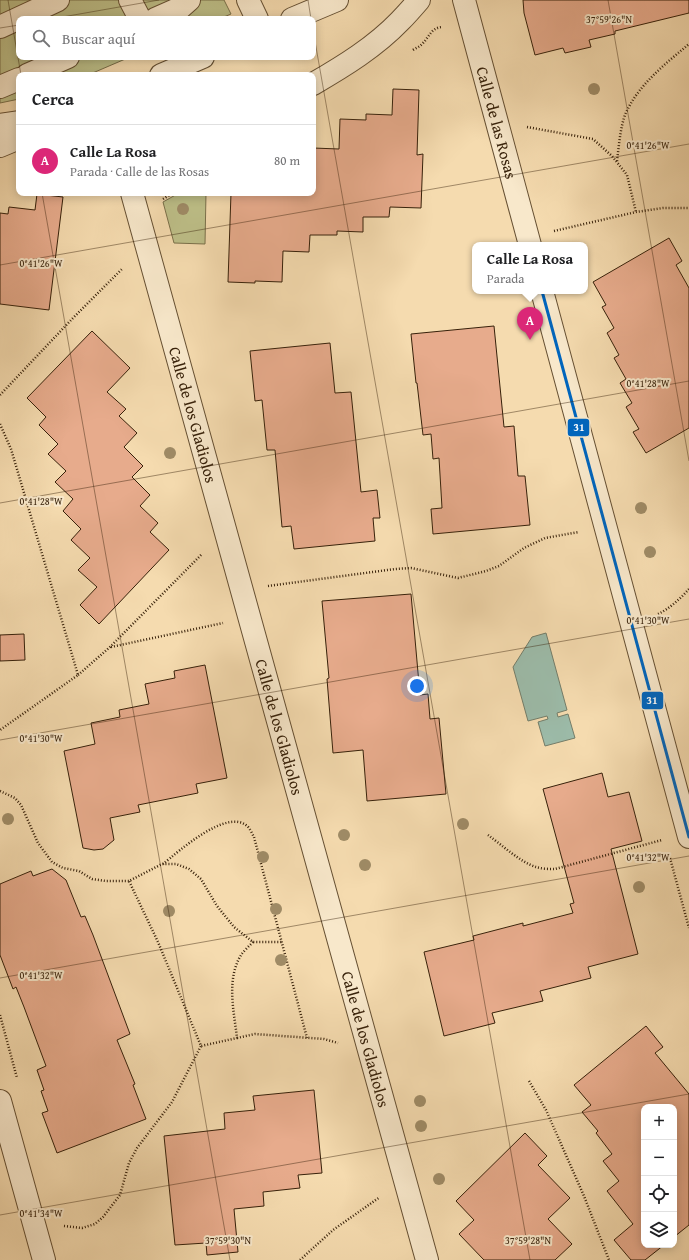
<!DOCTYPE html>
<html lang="es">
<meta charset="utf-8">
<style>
:root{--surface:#fff;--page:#f6f6f6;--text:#202124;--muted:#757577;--line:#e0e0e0;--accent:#db2777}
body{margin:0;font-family:"Gentium Book Plus",serif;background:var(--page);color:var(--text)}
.controls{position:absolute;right:12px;bottom:12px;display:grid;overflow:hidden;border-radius:8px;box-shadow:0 2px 10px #0003}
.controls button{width:36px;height:36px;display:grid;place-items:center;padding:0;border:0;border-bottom:1px solid var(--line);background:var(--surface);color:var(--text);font:20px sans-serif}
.you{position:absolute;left:417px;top:686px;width:14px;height:14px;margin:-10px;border:3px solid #fff;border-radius:50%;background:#1a73e8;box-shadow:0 0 0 6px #1a73e833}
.badge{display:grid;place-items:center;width:26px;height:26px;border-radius:50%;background:var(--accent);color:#fff;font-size:13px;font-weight:700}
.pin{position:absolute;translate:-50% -33px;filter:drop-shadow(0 1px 2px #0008)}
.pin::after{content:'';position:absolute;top:21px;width:14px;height:12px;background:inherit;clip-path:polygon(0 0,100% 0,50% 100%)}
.popup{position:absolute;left:472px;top:242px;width:116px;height:52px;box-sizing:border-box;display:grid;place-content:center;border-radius:8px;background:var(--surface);filter:drop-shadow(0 1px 3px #0005);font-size:13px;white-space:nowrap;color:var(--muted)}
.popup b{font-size:15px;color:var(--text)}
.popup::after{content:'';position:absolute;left:50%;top:100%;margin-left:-8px;border:8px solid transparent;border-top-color:var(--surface)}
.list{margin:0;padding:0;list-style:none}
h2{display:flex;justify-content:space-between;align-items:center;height:52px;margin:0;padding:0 16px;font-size:17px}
h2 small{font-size:13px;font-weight:400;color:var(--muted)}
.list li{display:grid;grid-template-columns:26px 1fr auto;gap:12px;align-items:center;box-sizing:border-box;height:72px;padding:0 16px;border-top:1px solid var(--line)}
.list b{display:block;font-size:15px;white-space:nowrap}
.list p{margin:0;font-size:13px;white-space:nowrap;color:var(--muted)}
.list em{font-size:13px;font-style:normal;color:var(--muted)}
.icon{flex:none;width:22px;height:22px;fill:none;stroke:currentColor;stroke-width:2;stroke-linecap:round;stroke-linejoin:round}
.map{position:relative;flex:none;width:689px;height:1260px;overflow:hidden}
.search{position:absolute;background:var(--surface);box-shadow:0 2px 10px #0003;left:16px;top:16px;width:300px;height:44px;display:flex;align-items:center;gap:10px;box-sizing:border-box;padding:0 14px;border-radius:8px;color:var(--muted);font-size:15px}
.panel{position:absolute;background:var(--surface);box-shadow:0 2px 10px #0003;left:16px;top:72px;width:300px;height:124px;border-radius:8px}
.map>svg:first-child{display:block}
.green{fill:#bec089;stroke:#7a704a}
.water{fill:#9cbba9;stroke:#747d69}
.building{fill:#e7ab8c;stroke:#37210a}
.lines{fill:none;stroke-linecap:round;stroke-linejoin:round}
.minor-casing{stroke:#665033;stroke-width:24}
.path{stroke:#37210a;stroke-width:2.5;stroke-dasharray:1 2;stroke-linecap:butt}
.minor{stroke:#f8e8cb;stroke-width:22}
.bus-1-casing{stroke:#f8e8cb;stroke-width:6}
.bus-1{stroke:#0065bd;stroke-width:3}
.tree{fill:#9f8b66}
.ticks{fill:none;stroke:#37210a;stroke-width:1;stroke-opacity:0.45}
.labels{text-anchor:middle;stroke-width:4;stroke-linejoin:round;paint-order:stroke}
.street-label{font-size:16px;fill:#37210a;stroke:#f8e8cb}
.ticks-label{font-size:10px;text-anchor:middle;fill:#37210a;stroke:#f8e8cb;stroke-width:4;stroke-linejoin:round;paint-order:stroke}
.line-badge{stroke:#f8e8cb;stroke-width:1.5}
.badge-label{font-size:11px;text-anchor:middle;font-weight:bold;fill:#fff}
</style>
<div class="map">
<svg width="689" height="1260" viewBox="0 0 689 1260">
<rect width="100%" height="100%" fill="#f5dbaf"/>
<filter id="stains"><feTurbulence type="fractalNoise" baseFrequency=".005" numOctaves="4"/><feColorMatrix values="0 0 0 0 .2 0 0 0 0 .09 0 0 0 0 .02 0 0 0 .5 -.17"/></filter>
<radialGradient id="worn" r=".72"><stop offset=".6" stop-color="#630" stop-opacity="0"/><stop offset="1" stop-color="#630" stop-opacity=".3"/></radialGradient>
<!-- green -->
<g class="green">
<path d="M 0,0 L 224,0 L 231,14 L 219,19 L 19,19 L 19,57 L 130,57 L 88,75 L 19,75 L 19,99 L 0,103 Z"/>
<path d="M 179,193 L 206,193 L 205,244 L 174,243 L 163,202 Z"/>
</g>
<!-- water -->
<path class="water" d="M 546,633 L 567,710 L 557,713 L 558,717 L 568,714 L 575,738 L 545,746 L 538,722 L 548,719 L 547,716 L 528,721 L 513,667 L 532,637 Z"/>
<!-- building -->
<g class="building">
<path d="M 523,0 L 689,0 L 689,13 L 615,31 L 615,34 L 589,40 L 591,47 L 565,53 L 563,48 L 535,55 L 524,13 Z"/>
<path d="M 393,89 L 419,90 L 417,155 L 423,154 L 421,208 L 390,207 L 389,217 L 363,217 L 363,232 L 337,231 L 337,235 L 310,235 L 309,252 L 283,251 L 282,282 L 255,281 L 255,283 L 228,282 L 231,193 L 313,193 L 313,148 L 339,149 L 340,119 L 366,120 L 366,114 L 392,115 Z"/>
<path d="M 37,194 L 63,197 L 49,310 L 0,304 L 0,213 L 8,214 L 9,207 L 35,210 Z"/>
<path d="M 669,238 L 682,261 L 676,265 L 689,288 L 689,428 L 646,453 L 633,432 L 639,429 L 626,407 L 632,403 L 620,383 L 626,379 L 614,358 L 619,355 L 607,333 L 614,328 L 602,307 L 606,305 L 593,282 Z"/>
<path d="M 494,326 L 504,427 L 514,426 L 518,476 L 525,476 L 530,525 L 433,534 L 431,509 L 442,508 L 439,458 L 433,459 L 431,434 L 423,435 L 417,383 L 416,383 L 411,334 Z"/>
<path d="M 92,331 L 130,368 L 107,392 L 126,409 L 119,416 L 137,433 L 124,447 L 143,466 L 132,477 L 150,495 L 140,506 L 158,523 L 150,532 L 169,550 L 99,624 L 80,605 L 97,587 L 78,570 L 90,558 L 71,540 L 81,529 L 63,511 L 73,499 L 55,482 L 66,471 L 48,454 L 58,444 L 39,425 L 46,417 L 27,398 Z"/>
<path d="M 330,343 L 335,393 L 351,392 L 361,492 L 377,490 L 380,518 L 373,518 L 375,541 L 294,549 L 291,526 L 282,527 L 275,450 L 267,450 L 262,400 L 255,401 L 250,351 Z"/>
<path d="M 411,594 L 420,695 L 428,694 L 430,719 L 439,718 L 446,794 L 367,801 L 363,750 L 333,753 L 327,679 L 329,678 L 322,601 Z"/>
<path d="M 24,634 L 25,660 L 0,661 L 0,635 Z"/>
<path d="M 205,665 L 227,778 L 196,784 L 198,793 L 138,805 L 140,812 L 110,818 L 114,840 L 103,849 L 94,850 L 83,848 L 64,751 L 95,744 L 91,723 L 120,717 L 119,710 L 149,704 L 145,684 L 175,678 L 174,671 Z"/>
<path d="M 602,773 L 608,797 L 629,792 L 642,841 L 611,849 L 638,954 L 588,967 L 591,978 L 540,991 L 543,1001 L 492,1013 L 495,1023 L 444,1036 L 424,952 L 474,940 L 473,936 L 523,923 L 523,926 L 573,913 L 570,904 L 574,903 L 543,789 Z"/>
<path d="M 52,869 L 66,880 L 81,917 L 85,916 L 93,935 L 130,1034 L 117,1040 L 135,1084 L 133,1085 L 146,1119 L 57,1153 L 42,1113 L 48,1111 L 41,1091 L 44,1090 L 37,1070 L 46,1066 L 24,1007 L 16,987 L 13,989 L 0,955 L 0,884 L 31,871 L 33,876 Z"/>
<path d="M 646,1026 L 663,1047 L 655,1053 L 689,1094 L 689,1225 L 674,1237 L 674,1107 L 644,1107 L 644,1245 L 664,1245 L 645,1260 L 631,1260 L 614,1240 L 633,1224 L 607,1191 L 619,1181 L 603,1161 L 612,1154 L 596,1133 L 598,1131 L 582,1112 L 591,1105 L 574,1085 Z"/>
<path d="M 314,1090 L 322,1173 L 298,1175 L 300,1188 L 263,1192 L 264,1206 L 234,1209 L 238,1252 L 207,1255 L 206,1243 L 175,1245 L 164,1136 L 225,1129 L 224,1113 L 255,1110 L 253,1096 Z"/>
<path d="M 525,1133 L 547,1156 L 538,1165 L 570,1198 L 548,1219 L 572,1244 L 555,1260 L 484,1260 L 459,1234 L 474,1220 L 456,1201 Z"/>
</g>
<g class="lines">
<defs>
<g id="minor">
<path d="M 130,0 L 140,19"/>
<path d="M 248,0 L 257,19"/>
<path id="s1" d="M 464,0 L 530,245"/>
<path d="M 155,19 L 180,8 L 189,0"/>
<path d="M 292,19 L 337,0"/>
<path d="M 0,27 L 58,0"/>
<path d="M 27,75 L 68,57"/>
<path d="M 161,75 L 203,57"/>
<path d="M 313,84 C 344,66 375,47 400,21 C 407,14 413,7 419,0"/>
<path d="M 0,87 L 19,79"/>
<path d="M 0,125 L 19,122"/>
<path d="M 0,146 L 19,138"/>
<path id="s2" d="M 132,193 L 427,1260"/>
<path d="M 542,291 L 689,837"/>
<path d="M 0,1101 L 44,1260"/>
</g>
</defs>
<!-- minor casing -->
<use href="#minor" class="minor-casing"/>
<!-- path -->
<g class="path">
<path d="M 413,50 C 416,48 419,47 421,45 C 429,38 431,27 443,27"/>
<path d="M 527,127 L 593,139 L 612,156 L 627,175 L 636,212"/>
<path d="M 617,161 C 619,146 620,129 625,115 C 637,86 665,64 689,44"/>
<path d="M 163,199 L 173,193"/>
<path d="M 554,231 L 636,212 L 663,208 L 689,208"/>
<path d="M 0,395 L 73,318 L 123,268"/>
<path d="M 0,424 L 11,449 L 78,675 L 0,730"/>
<path d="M 268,586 L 395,569 L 411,568 L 458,578 L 486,571 L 499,566 L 524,548 L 545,538 L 579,532"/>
<path d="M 658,614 C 669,609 680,599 689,589"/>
<path d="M 111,647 L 223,623"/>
<path d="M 78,675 L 110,647 L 202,554"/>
<path d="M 0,791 L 15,798 L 21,805 L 38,843 L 52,862 L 63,868 L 79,871 L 92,879 L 106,881 L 129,881"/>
<path d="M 488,835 C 502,845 520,862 536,867 C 542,869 549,869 555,869 L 662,840"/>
<path d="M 670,858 L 689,928"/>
<path d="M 163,864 C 179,851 227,808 247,826 C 250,828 252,834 254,837 L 307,1038"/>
<path d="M 253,942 C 249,946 244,951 241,955 C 226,980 234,1011 237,1038 L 201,1046 L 158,942 L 129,881 L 162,864 L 176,864 L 189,869 L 201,879 L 217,906 L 234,927 L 253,942 L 282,942"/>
<path d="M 0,1015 L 17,1078"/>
<path d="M 237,1038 L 255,1034 L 324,1039 L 338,1043"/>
<path d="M 529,1081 L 546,1110 L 584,1196 L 609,1260"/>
<path d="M 64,1226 L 82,1228 L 95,1224 L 103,1217 L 120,1195 L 129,1163 L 137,1148 L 172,1102 L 201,1046"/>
<path d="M 300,1260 L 333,1230 L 380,1197"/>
</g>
<!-- minor -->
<use href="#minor" class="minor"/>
<defs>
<path id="bus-1" d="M 542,291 L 689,837"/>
</defs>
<!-- bus-1 casing -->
<use href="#bus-1" class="bus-1-casing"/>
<!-- bus-1 -->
<use href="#bus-1" class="bus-1"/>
</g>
<!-- trees -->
<g class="tree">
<circle cx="594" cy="89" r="6"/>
<circle cx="183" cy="209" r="6"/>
<circle cx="170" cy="453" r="6"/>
<circle cx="641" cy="508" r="6"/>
<circle cx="650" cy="552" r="6"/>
<circle cx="8" cy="819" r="6"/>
<circle cx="463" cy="824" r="6"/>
<circle cx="344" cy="835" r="6"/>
<circle cx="263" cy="857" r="6"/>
<circle cx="365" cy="865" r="6"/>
<circle cx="639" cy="887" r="6"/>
<circle cx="276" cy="909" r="6"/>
<circle cx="169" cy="911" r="6"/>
<circle cx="281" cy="960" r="6"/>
<circle cx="420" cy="1101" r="6"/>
<circle cx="421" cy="1126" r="6"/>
<circle cx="439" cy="1179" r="6"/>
</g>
<!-- ticks -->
<path class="ticks" d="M 8,0 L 21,75M 308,0 L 311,19M 608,0 L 689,461M 51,19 L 159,0M 0,28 L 19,25M 313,30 L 530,1260M 42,193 L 230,1260M 0,265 L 689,144M 0,503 L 689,381M 0,740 L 689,619M 0,978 L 689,856M 0,1215 L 689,1094"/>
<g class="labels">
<!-- street labels -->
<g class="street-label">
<text dy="6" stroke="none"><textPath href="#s1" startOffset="127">Calle de las Rosas</textPath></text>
<text dy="6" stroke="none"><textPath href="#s2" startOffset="230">Calle de los Gladiolos</textPath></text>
<text dy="6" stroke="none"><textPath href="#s2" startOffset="554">Calle de los Gladiolos</textPath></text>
<text dy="6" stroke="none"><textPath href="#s2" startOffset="878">Calle de los Gladiolos</textPath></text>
</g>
</g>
<g class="ticks-label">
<text x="609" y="23">37°59'26"N</text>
<text x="648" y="149">0°41'26"W</text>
<text x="41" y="267">0°41'26"W</text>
<text x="648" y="387">0°41'28"W</text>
<text x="41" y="505">0°41'28"W</text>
<text x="648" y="624">0°41'30"W</text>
<text x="41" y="742">0°41'30"W</text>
<text x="648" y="861">0°41'32"W</text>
<text x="41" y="979">0°41'32"W</text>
<text x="41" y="1217">0°41'34"W</text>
<text x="228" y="1244">37°59'30"N</text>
<text x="528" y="1244">37°59'28"N</text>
</g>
<g class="line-badge">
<rect x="567" y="418" width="23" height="19" rx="4" fill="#0065bd"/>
<rect x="641" y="691" width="23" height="19" rx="4" fill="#0065bd"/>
</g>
<g class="badge-label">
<text x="579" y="431">31</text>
<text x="652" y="704">31</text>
</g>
<rect width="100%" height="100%" filter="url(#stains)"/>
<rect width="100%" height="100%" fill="url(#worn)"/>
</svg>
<div class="controls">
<button>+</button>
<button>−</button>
<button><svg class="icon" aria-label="locate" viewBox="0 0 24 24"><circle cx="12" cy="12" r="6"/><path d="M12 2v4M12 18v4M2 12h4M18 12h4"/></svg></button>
<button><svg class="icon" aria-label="layers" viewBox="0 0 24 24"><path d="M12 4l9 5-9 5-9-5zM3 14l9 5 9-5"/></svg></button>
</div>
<div class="you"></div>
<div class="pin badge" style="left:530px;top:340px">A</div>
<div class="popup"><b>Calle La Rosa</b>Parada</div>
<div class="search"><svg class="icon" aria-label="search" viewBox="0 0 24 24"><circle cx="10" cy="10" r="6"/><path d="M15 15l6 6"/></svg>Buscar aquí</div>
<section class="panel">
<h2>Cerca<small></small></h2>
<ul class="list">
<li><span class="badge">A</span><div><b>Calle La Rosa</b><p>Parada · Calle de las Rosas</p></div><em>80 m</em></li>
</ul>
</section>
</div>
